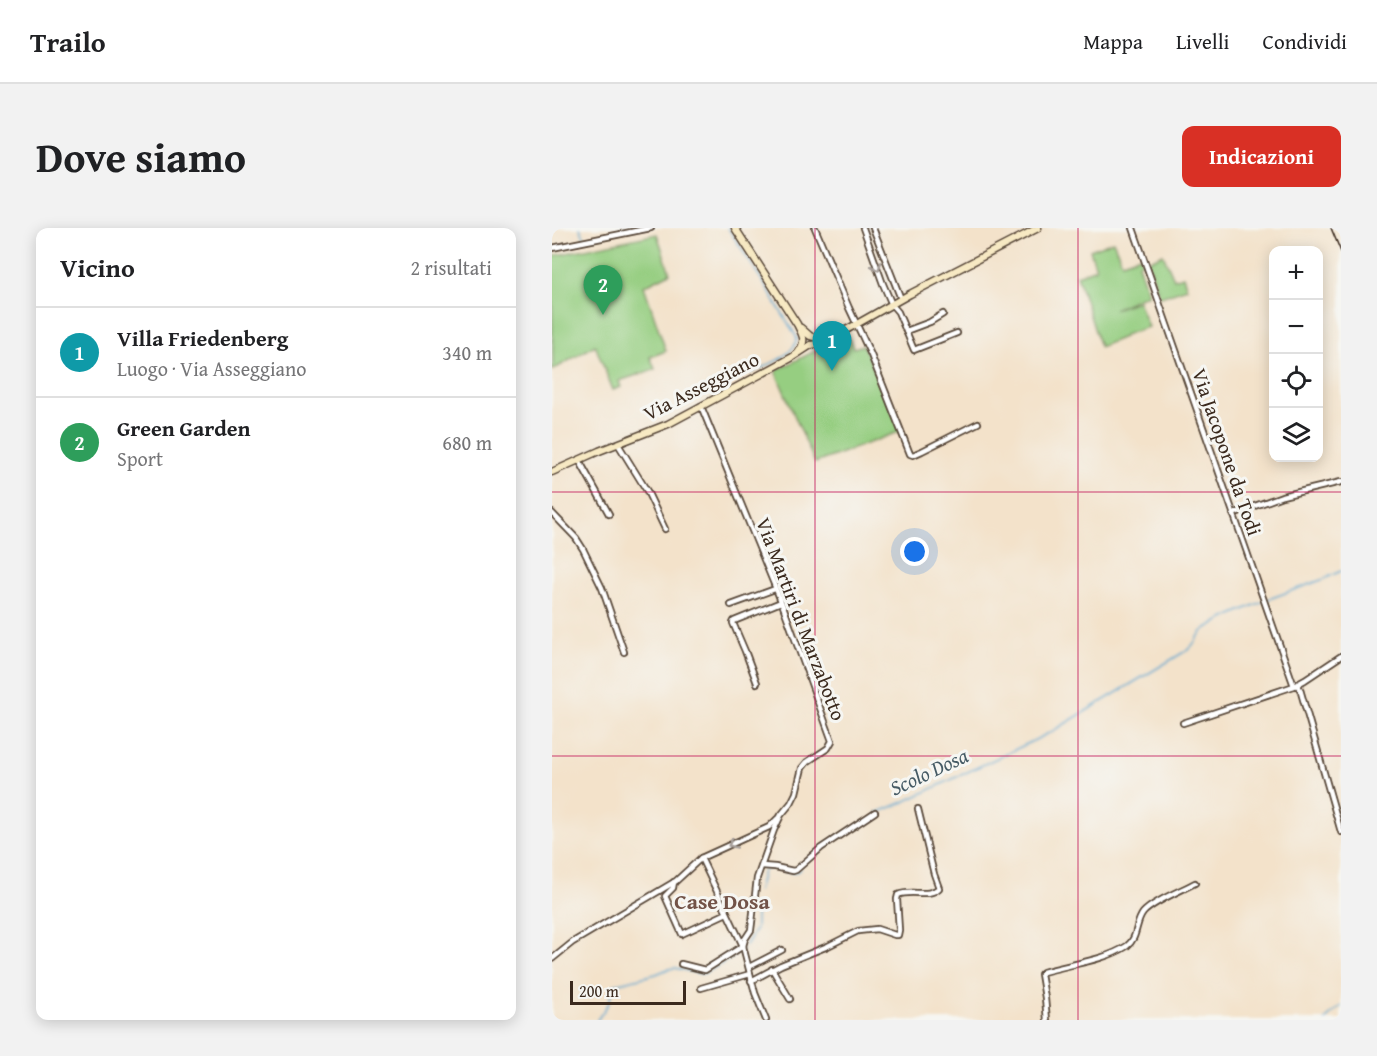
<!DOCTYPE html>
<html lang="it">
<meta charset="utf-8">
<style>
:root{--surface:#fff;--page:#f2f2f2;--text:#202124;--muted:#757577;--line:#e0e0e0;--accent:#d93025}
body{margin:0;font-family:"Gentium Book Plus",serif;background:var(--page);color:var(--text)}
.controls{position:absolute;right:18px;top:18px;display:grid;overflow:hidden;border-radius:12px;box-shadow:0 3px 15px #0003}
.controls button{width:54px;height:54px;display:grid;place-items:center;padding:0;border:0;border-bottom:2px solid var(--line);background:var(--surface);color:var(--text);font:30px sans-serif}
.scale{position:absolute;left:18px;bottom:15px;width:116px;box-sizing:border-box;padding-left:6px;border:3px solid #3b2a1e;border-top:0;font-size:16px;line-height:21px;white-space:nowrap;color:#3b2a1e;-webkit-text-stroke:4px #f6f6f2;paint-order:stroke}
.you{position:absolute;left:363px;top:324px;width:21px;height:21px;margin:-15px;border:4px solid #fff;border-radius:50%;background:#1a73e8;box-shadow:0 0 0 9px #1a73e833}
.badge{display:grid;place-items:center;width:39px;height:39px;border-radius:50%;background:var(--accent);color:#fff;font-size:20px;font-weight:700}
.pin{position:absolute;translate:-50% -50px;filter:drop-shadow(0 2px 3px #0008)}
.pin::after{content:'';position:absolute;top:32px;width:21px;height:18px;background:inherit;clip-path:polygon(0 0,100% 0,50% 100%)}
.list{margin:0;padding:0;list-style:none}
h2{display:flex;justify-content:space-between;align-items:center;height:78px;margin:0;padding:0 24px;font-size:26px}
h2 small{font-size:20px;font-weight:400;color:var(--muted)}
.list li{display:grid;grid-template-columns:39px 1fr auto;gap:18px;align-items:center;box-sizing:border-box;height:90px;padding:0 24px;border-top:2px solid var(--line)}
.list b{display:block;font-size:22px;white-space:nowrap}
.list p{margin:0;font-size:20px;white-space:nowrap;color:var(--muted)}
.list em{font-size:20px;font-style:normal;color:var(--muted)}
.icon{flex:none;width:33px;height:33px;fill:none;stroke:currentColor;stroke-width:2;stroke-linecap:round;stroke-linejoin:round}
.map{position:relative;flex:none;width:789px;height:792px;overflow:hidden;border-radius:12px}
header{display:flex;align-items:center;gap:36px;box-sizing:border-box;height:84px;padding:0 30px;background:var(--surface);border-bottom:2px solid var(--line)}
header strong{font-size:28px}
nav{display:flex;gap:33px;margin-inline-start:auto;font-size:21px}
.intro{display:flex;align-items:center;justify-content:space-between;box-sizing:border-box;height:144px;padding:0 36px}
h1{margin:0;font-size:42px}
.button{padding:15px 27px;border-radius:12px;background:var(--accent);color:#fff;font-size:21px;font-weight:700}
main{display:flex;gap:36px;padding:0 36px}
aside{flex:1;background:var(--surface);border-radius:12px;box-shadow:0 3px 15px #0003}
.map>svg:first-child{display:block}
.green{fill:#96ce81;stroke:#687c50;stroke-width:1.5}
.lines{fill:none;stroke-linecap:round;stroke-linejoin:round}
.stream{stroke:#56a4cf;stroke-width:1.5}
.street-casing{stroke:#574638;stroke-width:8}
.secondary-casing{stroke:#574638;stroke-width:9}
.street{stroke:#fff;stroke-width:4.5}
.secondary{stroke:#f7e9c3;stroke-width:6}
.rail{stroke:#3b2a1e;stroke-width:1.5}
.oneway{stroke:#a79f9a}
.grid{fill:none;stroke:#c2185b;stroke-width:1.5;stroke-opacity:0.55}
.labels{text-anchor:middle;stroke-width:6;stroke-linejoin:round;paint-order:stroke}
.street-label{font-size:20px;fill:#3b2a1e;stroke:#f6f6f2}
.water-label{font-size:21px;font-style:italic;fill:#465b65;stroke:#f6f6f2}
.quarter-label{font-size:22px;font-weight:bold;fill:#725348;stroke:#f6f6f2}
</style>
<header>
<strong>Trailo</strong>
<nav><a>Mappa</a><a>Livelli</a><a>Condividi</a></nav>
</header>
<div class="intro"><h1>Dove siamo</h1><a class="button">Indicazioni</a></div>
<main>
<aside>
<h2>Vicino<small>2 risultati</small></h2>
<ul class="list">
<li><span class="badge" style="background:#0f9aa8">1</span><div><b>Villa Friedenberg</b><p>Luogo · Via Asseggiano</p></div><em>340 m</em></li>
<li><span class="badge" style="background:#2e9e5b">2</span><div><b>Green Garden</b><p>Sport</p></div><em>680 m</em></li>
</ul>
</aside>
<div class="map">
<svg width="789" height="792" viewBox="0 0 789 792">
<rect width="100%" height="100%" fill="#f6f6f2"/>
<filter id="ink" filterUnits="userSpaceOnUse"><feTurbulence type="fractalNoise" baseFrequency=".0167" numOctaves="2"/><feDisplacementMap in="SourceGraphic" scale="12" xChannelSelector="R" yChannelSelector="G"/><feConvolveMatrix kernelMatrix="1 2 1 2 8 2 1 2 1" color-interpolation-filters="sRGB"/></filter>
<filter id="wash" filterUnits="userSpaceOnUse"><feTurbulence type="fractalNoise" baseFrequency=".008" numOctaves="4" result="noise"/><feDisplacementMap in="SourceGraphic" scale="24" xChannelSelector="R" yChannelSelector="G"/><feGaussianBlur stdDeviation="1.35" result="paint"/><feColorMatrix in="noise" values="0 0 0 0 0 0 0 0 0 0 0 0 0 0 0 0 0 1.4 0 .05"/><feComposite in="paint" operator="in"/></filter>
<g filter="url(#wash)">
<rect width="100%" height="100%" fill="#f3e2ca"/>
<!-- green -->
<g class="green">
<path d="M 105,6 L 118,45 L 92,58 L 114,123 L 98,129 L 103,141 L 67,153 L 69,159 L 61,162 L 43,117 L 1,142 L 0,28 Z"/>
<path d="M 561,13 L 570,34 L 588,28 L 590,34 L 586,36 L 596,66 L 562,81 L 586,73 L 596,99 L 572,107 L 572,109 L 548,119 L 525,47 L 544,40 L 538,22 Z"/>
<path d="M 611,26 L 622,51 L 631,48 L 635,60 L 609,69 L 607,67 L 596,33 Z"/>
<path d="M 295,107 L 302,120 L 311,117 L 349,203 L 263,235 L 224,145 L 225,142 Z"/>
</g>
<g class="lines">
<!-- stream -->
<g class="stream">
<path d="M 28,0 L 33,11"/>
<path d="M 176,0 L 213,57 L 245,110 C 242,129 214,137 199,145"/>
<path d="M 714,372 L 772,351 L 789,343"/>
<path d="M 325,585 L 354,573 L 477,515 L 501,503 L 637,421 C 643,416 645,408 652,402 C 666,392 693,381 710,374"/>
<path d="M 231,643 L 242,645 L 249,641"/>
<path d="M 206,663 L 211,643 L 213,641 L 218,641"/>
<path d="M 194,717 L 204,701 L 204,683"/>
<path d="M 45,792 L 57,775 L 63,756 L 104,746 L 116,741 L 123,740 L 149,746 L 153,745 L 180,730 L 191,721"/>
<path d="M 773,792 L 789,778"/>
</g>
</g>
</g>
<g filter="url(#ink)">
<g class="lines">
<defs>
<g id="street">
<path d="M 263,0 L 297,80 L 319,127 L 358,226 L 361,227 L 370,223 L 426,195"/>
<path d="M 311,0 L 331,56 L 340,77 L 346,84 L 362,122 L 405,105"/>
<path d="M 321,0 L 349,71"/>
<path d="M 581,0 L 742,458"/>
<path d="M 0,20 L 99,0"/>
<path d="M 354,103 L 378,94 L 391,86"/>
<path d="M 149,178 L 231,378 L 280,513 L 276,520 L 255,534 L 250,540 L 244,565 L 239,575 L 229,587 L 222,602 L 205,650 L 200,694 L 199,702 L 193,711 L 191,718"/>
<path d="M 66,216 L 95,263 L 113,301"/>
<path d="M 27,232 L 57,286"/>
<path d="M 0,285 L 24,310 L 31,321 L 50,360 L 72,424"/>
<path d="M 681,286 L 730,268 L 789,254"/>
<path d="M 179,377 L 223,361"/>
<path d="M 205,455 L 193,423 L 181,395 L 182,393 L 229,374"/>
<path d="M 745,457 L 748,461 L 789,604"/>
<path d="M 631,495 L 742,458 L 753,452 L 789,428"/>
<path d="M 210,638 L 223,639 L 241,643 L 244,642 L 269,620 L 323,584"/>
<path d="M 122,654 L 121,660 L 113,668 L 130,706 L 175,685"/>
<path d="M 0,731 L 21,714 L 124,653 L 149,630"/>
<path d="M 129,736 L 153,742 L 191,718"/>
<path d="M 197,739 L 230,722"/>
<path d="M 220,741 L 238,771"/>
<path d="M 199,753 L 229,737 L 276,718 L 306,703 L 325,701 L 343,707 L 346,707 L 347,702 L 345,671 L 346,667 C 359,661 376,670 387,660 L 382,646 L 366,581"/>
<path d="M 149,760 L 198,746"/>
<path d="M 214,792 L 203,765 L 191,718 L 149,630 L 217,599 L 225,591"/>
<path d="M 495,792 L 493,770 L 489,746 L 491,744 C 518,736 552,733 575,718 C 586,710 583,695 591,685 C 600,674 630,662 643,655"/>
</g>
<g id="secondary">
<path d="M 183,0 L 245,96 C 251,108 255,112 246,125"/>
<path d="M 249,100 L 258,108 L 274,113"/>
<path d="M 0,244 L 47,223 L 116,196 L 239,130 L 259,117 L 271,115 L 358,66 L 486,0"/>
</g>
</defs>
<!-- street casing -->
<use href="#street" class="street-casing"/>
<!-- secondary casing -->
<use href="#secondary" class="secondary-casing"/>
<!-- street -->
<use href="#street" class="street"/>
<!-- secondary -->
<use href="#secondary" class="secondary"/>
<!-- rail -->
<path class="rail" d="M 779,0 L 789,24"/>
</g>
<!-- one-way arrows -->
<defs><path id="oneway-chevron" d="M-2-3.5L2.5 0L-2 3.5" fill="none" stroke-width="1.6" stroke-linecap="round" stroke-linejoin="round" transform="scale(1.5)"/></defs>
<g class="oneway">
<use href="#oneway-chevron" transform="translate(325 39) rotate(70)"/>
<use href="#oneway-chevron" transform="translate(180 616) rotate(156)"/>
</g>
</g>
<!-- grid -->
<path class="grid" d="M 263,0 L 263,792M 526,0 L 526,792M 0,264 L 789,264M 0,528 L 789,528"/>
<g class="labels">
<!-- street labels -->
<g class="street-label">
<text transform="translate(149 158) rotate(-27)" y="7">Via Asseggiano</text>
<text transform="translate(675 224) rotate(71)" y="7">Via Jacopone da Todi</text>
<text transform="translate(249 391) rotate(69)" y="7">Via Martiri di Marzabotto</text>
</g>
<!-- water labels -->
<g class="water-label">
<text transform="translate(377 544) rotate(-25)" y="7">Scolo Dosa</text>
</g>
<!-- quarter labels -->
<g class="quarter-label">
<text x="170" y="681">Case Dosa</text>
</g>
</g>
</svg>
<div class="controls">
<button>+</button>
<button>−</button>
<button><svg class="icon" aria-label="locate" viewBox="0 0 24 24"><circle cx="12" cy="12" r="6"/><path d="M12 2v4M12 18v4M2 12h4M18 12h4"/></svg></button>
<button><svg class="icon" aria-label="layers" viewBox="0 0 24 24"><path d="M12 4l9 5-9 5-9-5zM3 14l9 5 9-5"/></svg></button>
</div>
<div class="scale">200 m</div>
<div class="you"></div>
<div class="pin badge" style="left:280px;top:143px;background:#0f9aa8">1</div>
<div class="pin badge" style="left:51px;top:87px;background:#2e9e5b">2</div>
</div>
</main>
